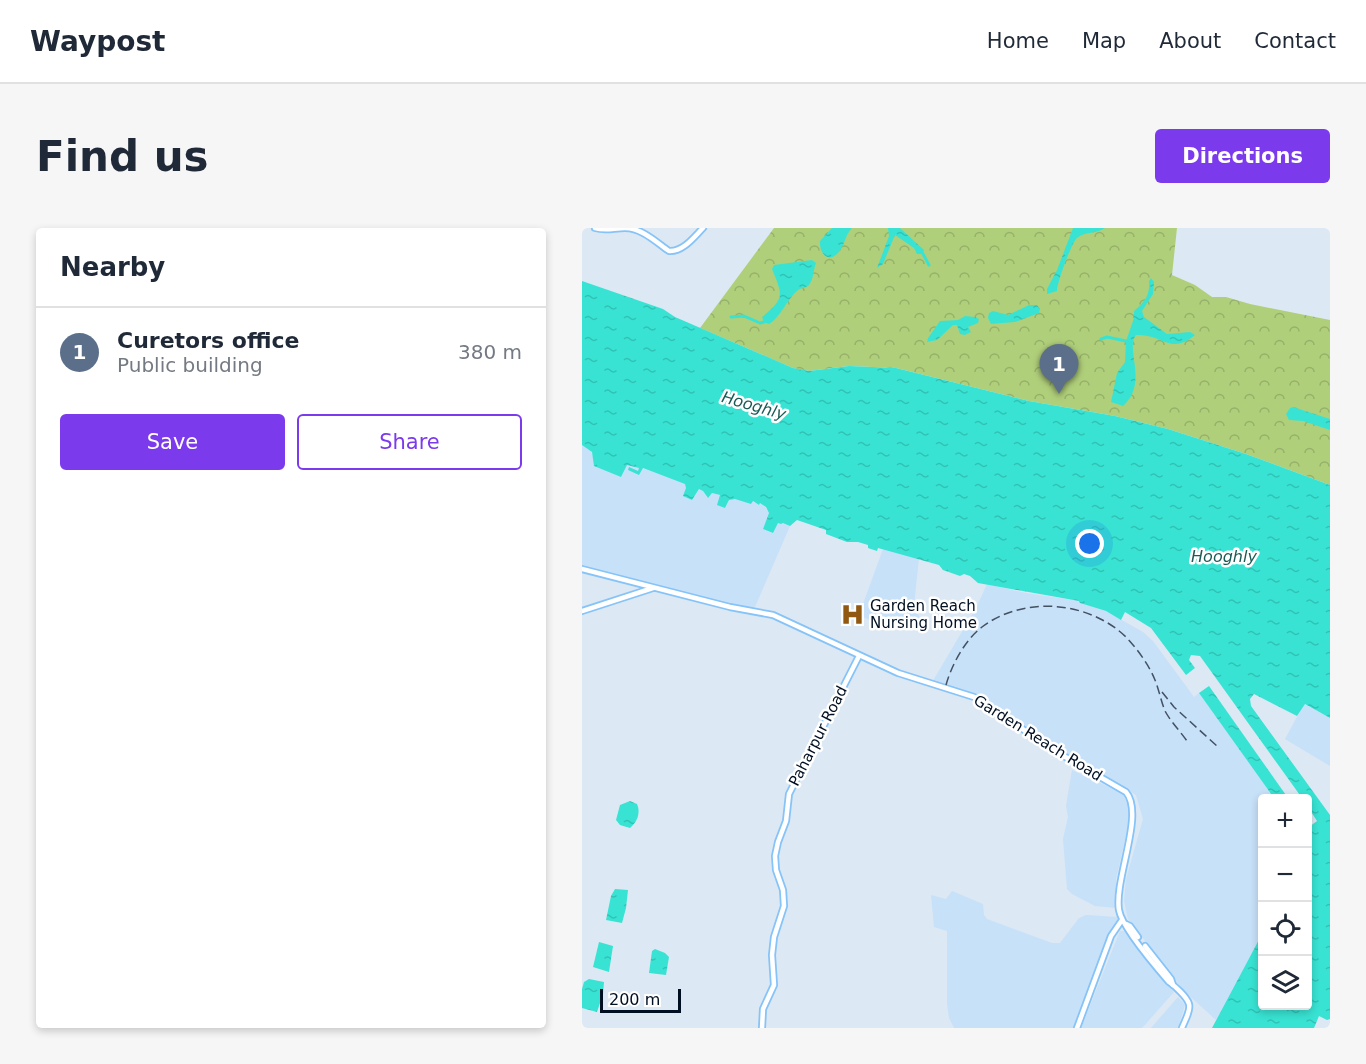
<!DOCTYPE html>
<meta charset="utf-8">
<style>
:root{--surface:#fff;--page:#f6f6f7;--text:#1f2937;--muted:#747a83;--line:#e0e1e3;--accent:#7c3aed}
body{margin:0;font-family:"DejaVu Sans",sans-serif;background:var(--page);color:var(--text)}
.controls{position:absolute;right:18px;bottom:18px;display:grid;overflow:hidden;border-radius:6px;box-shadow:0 3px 9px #0003}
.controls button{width:54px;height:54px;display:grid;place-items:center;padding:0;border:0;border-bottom:2px solid var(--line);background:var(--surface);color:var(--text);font:30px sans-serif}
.scale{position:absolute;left:18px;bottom:15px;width:81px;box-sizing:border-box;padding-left:6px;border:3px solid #000f21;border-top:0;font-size:16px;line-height:21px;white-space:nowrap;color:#000f21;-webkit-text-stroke:4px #fff;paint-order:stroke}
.you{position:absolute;left:508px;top:316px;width:21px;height:21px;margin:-15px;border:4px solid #fff;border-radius:50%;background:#1a73e8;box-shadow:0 0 0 9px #1a73e833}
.badge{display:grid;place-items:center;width:39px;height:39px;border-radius:50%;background:var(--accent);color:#fff;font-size:20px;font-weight:700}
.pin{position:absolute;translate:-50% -50px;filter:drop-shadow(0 2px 3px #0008)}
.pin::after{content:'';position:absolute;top:32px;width:21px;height:18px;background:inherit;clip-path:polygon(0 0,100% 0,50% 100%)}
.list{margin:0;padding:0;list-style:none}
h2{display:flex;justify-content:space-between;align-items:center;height:78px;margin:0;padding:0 24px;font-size:26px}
h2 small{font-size:20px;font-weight:400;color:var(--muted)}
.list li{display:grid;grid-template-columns:39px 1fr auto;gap:18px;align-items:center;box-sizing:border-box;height:90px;padding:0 24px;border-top:2px solid var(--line)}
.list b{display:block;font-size:22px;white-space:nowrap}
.list p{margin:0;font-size:20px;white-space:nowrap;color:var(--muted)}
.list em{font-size:20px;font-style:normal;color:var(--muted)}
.actions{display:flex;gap:12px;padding:18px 24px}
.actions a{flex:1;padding:14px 0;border:2px solid var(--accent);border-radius:6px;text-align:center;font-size:21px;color:var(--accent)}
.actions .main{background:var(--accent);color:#fff}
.icon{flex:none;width:33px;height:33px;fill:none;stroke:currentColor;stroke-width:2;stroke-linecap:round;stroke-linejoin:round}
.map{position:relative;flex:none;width:748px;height:800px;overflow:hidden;border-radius:6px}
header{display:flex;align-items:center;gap:36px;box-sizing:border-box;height:84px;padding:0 30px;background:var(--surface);border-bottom:2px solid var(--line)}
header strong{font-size:28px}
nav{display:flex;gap:33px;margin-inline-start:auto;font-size:21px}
.intro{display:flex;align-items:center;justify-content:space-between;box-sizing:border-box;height:144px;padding:0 36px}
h1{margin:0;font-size:42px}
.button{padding:15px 27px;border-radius:6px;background:var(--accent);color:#fff;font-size:21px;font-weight:700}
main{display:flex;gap:36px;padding:0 36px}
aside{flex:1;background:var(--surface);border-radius:6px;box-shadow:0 3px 9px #0003}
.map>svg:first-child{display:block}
.built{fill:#c7e1f9}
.park{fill:url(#park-crowns)}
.water{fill:url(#water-ripples)}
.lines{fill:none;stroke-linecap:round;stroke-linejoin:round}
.canal{stroke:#38e3d3;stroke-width:3}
.secondary-casing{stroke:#85c3f8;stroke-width:8}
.secondary{stroke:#fff;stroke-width:4.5}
.rail{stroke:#435161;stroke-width:1.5;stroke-dasharray:9 4.5;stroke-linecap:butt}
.labels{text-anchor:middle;stroke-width:5;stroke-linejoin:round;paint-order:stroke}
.poi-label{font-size:15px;fill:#000f21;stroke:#fff;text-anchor:start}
.street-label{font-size:15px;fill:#000f21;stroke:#fff}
.water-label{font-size:16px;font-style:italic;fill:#195b55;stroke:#fff}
</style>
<header>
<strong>Waypost</strong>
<nav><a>Home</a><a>Map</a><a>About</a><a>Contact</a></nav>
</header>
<div class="intro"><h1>Find us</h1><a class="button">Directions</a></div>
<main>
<aside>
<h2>Nearby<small></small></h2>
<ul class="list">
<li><span class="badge" style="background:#5c6f8a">1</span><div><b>Curetors office</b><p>Public building</p></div><em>380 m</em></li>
</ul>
<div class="actions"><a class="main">Save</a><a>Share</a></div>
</aside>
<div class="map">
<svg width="748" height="800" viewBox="0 0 748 800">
<defs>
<pattern id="park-crowns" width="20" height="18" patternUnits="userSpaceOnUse" patternTransform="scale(1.5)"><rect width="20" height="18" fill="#b0cf7a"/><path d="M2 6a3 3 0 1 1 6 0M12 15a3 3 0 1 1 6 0" fill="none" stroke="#96b169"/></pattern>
<pattern id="water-ripples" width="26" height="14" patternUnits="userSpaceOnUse" patternTransform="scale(1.5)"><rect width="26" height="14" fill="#38e3d3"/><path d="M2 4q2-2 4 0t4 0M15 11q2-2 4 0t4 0" fill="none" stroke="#30c2b5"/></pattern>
</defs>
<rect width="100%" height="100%" fill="#dce8f3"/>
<!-- built -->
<g class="built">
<path d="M 0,217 L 8,221 L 13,233 L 39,248 L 44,237 L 48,236 L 57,240 L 57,247 L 60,240 L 103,255 L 110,272 L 117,261 L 121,263 L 125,270 L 130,265 L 138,267 L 143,280 L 147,272 L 151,271 L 170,273 L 177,277 L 178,275 L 182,277 L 187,285 L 181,301 L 190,305 L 196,295 L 201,294 L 208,298 L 173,379 L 166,381 L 0,338 Z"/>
<path d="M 301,321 L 337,330 L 332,377 L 341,398 L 340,404 L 306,391 L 303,399 L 277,387 Z"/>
<path d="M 405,356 L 444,365 L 498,373 L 498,375 L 524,383 L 561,404 L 571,413 L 612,469 L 617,465 L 692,570 L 680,570 L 680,706 L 634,792 L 601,762 L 546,691 L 542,673 L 544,651 L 561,591 L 554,567 L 488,529 L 392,467 L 349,456 L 394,380 Z"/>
<path d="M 722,476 L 748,490 L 748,538 L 703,511 Z"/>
<path d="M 490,542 L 542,566 L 546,571 L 547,595 L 534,651 L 535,680 L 513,678 L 490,666 L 485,661 L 481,611 L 486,589 L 484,578 Z"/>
<path d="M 370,663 L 401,676 L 402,687 L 405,691 L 470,715 L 478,715 L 497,690 L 504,687 L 535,689 L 536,693 L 530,700 L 491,800 L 372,800 L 367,790 L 365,776 L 365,703 L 352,699 L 349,667 L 364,671 Z"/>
<path d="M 538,703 L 542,703 L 592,764 L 560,800 L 499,800 Z"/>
<path d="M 596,769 L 603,777 L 596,800 L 569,800 Z"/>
</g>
<!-- park -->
<path class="park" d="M 192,0 L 595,0 L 590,47 L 613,57 L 630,69 L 644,69 L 668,76 L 748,92 L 748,257 L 664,226 L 586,201 L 533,188 L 447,173 L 314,140 L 267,138 L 227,143 L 211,140 L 118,100 Z"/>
<!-- water -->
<g class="water">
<path d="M 250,0 L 270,0 C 262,8 263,19 255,26 C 244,36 237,22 238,13 Z"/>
<path d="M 306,0 L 318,0 L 342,22 L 341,26 L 335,26 L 332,20 L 313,7 L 301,36 L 295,40 L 307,8 Z"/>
<path d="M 491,0 L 523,0 C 515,6 504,3 495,10 C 490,14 475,54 475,63 L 465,66 L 465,61 L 475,42 Z"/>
<path d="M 230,32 L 234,35 C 231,42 232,52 226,58 C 223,60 219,60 216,62 C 205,71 199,89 187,96 L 182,94 L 180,89 C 204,70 200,66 190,41 L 192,37 Z"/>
<path d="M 569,50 L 572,54 L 571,66 L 560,83 L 562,89 L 585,106 L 608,104 L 613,107 C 588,128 580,105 554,107 C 543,121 567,156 541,178 L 529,174 L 535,145 L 543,134 L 544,113 L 552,90 L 552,83 C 563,73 568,68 567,53 Z"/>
<path d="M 0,53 L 81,81 L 93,89 L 211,140 L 227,143 L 267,138 L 314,140 L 447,173 L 533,188 L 586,201 L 664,226 L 748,257 L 748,490 L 723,476 L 715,488 L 672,466 L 668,471 L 669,478 L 748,587 L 748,791 L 745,792 L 737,788 L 732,800 L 630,800 L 680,706 L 680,778 L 726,778 L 726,598 L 727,599 L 735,593 L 726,579 L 726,570 L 720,570 L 618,428 L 609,427 L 607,432 L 613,440 L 604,447 L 569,400 L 543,384 L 539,392 L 524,383 L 498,375 L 497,373 L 396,355 L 388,348 L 382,346 L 378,348 L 361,342 L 357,337 L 296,320 L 295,323 L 286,320 L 286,317 L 276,314 L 265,314 L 244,306 L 244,302 L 215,292 L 208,298 L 201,295 L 199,296 L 196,295 L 191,305 L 181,301 L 187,285 L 184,279 L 178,275 L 177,277 L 171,273 L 169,276 L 153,271 L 147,272 L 143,280 L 135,277 L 138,267 L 130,265 L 126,270 L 121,263 L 117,261 L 110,272 L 101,268 L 104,260 L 103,256 L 61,240 L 57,247 L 46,242 L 47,239 L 56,243 L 57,240 L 45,237 L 39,249 L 12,238 L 10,224 L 0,217 Z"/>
<path d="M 447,77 L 455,77 L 458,81 L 457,85 L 433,94 L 409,96 L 406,90 L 407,85 L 411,83 L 426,87 Z"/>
<path d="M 383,88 L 393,89 L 397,91 L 396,95 L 386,99 L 389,104 L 383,107 L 378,106 L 375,97 L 371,97 L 355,112 L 345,114 L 346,110 L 358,93 L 376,92 Z"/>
<path d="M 711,179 L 748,191 L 748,202 L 721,193 L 707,192 L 704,186 L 708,180 Z"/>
<path d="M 627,458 L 706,570 L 692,570 L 617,465 Z"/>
<path d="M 48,573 L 55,576 C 59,585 55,594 48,600 L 38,597 L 34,592 L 38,577 Z"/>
<path d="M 33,661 L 46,662 L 44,680 L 40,695 L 24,692 L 29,668 Z"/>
<path d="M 17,714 L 31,718 L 27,744 L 11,739 Z"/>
<path d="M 73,721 L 83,725 L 87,729 L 84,747 L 67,745 L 70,723 Z"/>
<path d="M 7,751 L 22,754 L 21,766 L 15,784 L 0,780 L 0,761 L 2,754 Z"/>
</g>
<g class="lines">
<!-- canal -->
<g class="canal">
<path d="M 341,26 L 347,37"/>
<path d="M 149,89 L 162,88 L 178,95 L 182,94"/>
<path d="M 519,111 L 525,109 L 544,113"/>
</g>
<defs>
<g id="secondary">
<path d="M 13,0 C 24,3 32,0 43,0 C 60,0 74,14 87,23 C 101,24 112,9 121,0"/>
<path d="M 0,341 L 148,379 L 191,387 L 316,445 L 392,469 L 480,527 L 544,564 C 563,586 532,651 537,682 C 540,700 574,739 587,754 C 593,758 605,769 607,776 C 609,783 602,794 600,800"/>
<path d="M 0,383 L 71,360"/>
<path d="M 544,696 L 548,698 L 556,709"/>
<path d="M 563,718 L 589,751 L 591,757"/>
<path d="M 180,800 L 181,781 L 192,757 L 190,727 L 192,709 L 202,678 L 201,662 L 194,642 L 193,628 L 196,614 L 204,593 L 207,566 L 277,428"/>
<path d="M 495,800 L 529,708 L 540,692"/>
</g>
</defs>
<!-- secondary casing -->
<use href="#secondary" class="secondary-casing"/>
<!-- secondary -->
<use href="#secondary" class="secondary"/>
<!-- rail -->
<g class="rail">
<path d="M 364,457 C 370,436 383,412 400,399 C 442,367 508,373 545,410 C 556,422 567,437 573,452 C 577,462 579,473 583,483 C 589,494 598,503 605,513"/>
<path d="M 580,464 L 592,479 L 635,518"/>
</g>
</g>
<!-- icons -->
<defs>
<symbol id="hospital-bare" viewBox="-9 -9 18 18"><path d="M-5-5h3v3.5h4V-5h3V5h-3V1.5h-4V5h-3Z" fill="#905811" stroke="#fff" stroke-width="2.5" paint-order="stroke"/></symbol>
</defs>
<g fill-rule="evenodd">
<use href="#hospital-bare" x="254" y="370" width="33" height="33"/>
</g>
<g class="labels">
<!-- poi labels -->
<g class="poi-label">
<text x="288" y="383">Garden Reach<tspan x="288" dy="17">Nursing Home</tspan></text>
</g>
<!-- street labels -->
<g class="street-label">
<text transform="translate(236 508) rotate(-63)" y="5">Paharpur Road</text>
<text transform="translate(456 510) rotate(32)" y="5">Garden Reach Road</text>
</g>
<!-- water labels -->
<g class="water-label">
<text transform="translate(172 177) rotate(16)" y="6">Hooghly</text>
<text x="642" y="334">Hooghly</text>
</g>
</g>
</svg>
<div class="controls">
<button>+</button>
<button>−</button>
<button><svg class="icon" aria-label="locate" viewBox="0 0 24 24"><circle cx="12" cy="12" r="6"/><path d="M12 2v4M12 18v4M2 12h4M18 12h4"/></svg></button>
<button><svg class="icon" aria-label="layers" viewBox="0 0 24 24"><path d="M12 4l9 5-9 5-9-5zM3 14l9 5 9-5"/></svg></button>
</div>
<div class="scale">200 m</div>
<div class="you"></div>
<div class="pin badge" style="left:477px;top:166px;background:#5c6f8a">1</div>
</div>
</main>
